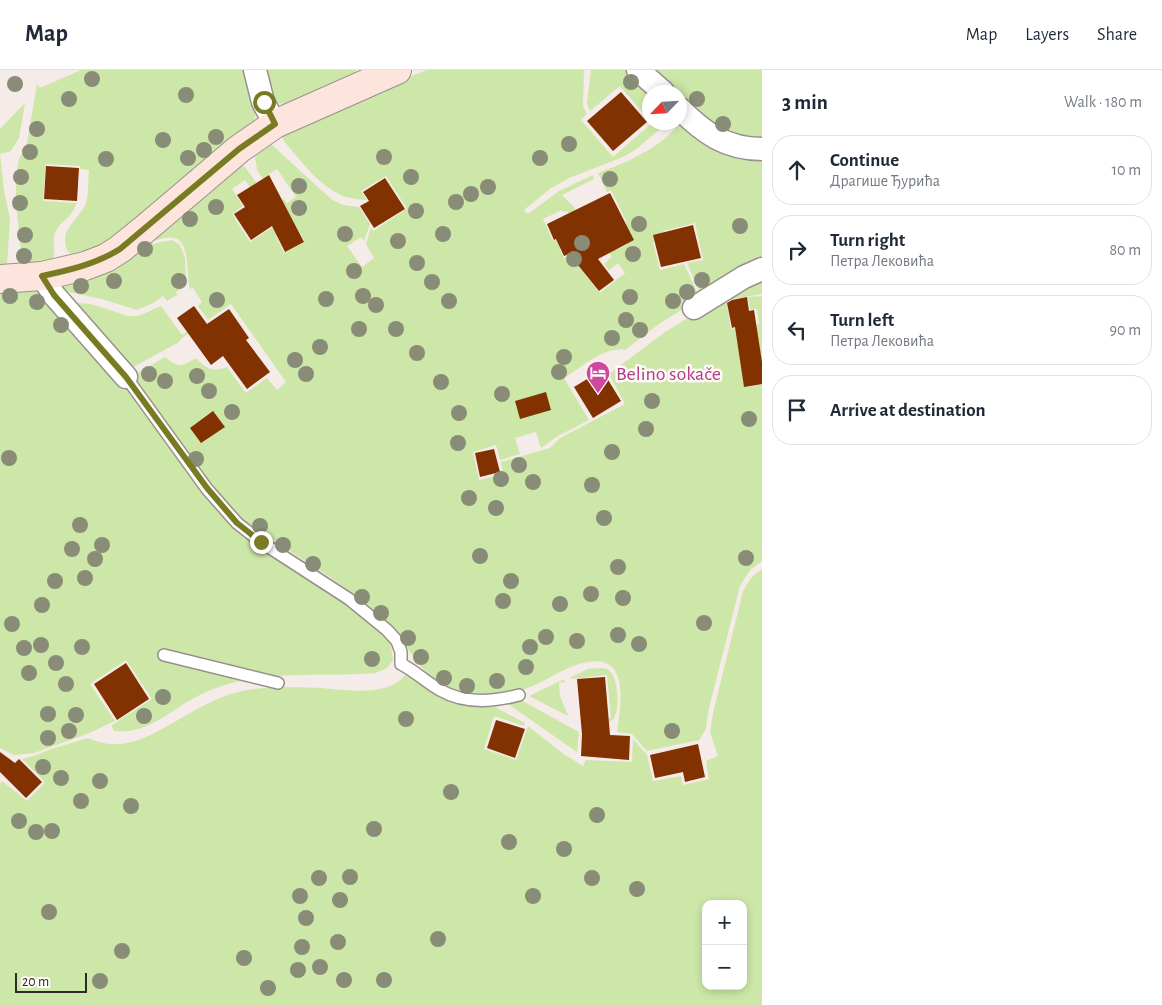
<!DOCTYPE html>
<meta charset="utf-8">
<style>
:root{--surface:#fff;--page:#f6f6f7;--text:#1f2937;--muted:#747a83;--line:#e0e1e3}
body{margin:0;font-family:"Alegreya Sans",sans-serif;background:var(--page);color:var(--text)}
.controls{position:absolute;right:15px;bottom:15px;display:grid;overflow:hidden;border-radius:10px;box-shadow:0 2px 8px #0003}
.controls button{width:45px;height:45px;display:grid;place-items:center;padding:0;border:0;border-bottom:1px solid var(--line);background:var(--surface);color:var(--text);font:25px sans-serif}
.compass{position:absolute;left:642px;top:15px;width:45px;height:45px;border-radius:50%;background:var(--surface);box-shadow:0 2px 8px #0003;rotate:245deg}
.scale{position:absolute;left:15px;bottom:12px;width:72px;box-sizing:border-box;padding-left:5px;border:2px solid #2e2a29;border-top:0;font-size:14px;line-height:18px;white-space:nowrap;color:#2e2a29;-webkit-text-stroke:4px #fff9f7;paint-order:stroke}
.stop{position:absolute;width:15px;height:15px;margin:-11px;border:4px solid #797b23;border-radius:50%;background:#fff}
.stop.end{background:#797b23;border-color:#fff;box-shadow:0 1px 5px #0008}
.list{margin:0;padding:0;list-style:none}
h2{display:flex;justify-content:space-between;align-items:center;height:65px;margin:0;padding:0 20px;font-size:21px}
h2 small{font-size:16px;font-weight:400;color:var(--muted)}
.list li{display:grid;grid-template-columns:32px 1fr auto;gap:15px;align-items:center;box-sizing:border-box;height:70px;margin:0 10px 10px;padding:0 10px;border:1px solid var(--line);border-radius:20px}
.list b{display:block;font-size:19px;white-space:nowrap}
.list p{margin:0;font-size:16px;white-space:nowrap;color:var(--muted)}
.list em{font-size:16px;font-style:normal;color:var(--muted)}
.icon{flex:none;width:28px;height:28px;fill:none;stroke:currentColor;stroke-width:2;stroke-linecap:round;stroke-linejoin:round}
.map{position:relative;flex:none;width:762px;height:935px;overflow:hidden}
header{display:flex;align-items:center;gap:30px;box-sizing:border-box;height:70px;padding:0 25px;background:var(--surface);border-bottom:1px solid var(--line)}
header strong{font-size:24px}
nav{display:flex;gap:28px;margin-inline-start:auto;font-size:18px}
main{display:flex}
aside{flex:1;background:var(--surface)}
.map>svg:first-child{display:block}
.green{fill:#cde7a8;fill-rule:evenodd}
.building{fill:#823100}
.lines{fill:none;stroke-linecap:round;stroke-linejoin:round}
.lane-casing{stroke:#99908d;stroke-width:14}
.street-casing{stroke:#99908d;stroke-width:25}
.secondary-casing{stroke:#99908d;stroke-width:30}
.lane{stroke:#fff;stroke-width:11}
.street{stroke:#fff;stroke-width:22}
.secondary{stroke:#fde5de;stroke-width:28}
.tree{fill:#898c76}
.route{stroke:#797b23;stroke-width:6}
.labels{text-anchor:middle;stroke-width:5;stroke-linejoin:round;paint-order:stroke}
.hotel-label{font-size:20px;fill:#b23c85;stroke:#fff9f7;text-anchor:start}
</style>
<header>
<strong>Map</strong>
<nav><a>Map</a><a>Layers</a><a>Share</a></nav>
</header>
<main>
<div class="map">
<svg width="762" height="935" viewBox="0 0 762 935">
<rect width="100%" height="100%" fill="#f5ebe8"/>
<!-- green -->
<g class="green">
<path d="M 81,0 L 248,0 C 252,17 262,39 252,54 L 167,128 L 100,177 L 72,184 L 68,182 C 57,159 79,151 86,133 C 89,124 88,110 89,100 L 80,99 L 80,96 L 46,94 L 43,131 L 77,133 C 75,137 73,141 71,144 C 66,150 58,155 55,163 C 52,172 56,180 53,188 L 42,192 L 27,194 L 24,191 L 21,184 L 16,132 L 16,107 L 19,88 L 26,79 L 37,14 L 40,18 Z"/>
<path d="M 259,0 L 356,0 L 355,4 L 287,34 L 274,33 Z"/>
<path d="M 427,0 L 584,0 L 583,36 L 587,44 L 581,50 L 613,87 L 652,53 L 667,53 L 635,80 L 623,87 L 569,108 L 551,118 L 524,140 L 528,144 L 559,121 L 593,105 L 594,109 L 562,125 L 574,137 L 576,142 L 569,146 L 567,141 L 563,142 L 562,140 L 543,149 L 553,171 L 564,167 L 567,174 L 559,178 L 564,188 L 574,184 L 594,184 L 579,197 L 600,223 L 625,203 L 618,193 L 609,200 L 604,194 L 612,187 L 604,176 L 616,171 L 620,178 L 627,175 L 622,166 L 593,170 L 627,153 L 611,120 L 607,122 L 598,103 C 626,93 668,75 683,47 L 762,85 L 762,195 L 702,227 L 687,193 L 703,190 L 695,153 L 663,161 L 665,169 L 653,172 L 660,200 L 684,194 L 700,228 L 659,254 L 625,280 C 604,276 581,298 564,308 L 589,350 L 558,366 L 541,378 L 536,362 L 515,368 L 520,384 L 500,390 L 496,375 L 473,382 L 479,410 L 503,404 L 501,392 L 550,378 L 560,368 L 625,334 L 609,304 L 665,262 L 762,203 L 762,224 L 726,230 L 731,259 L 759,254 L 757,239 L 750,240 L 748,227 L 762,226 L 762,491 L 750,500 L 740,516 L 708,642 L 706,659 L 699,670 L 647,681 L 632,664 L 617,662 C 622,628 630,577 576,595 C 558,601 543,613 525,619 C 503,626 476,629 454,621 C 420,609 407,570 382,547 C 350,518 313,496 277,473 C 266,465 253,458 243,449 C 221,432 205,409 189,386 C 170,361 152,336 133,310 L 134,305 L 165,287 C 179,299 182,296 196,288 C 206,299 213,302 227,297 L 246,323 L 267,308 L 277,320 L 286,312 L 231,234 L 208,250 L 198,236 L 202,232 L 193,218 L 190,219 C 186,207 191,171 174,168 C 167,166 157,171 150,171 L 232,100 L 241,96 L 245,97 L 269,130 L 254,123 L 245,110 L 232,119 L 243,136 L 232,144 L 250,172 L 276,155 L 287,160 L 276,166 L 284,183 L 305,172 L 296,156 L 289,159 L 275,134 L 284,129 L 287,133 L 296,127 L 277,99 L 265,107 L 278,126 L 275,128 L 257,100 L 255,86 L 271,74 L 331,129 L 343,135 L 359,137 L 370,154 L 364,171 L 361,167 L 347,176 L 362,197 L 374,188 L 366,174 L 371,157 L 373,161 L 407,139 L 386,106 L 361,121 L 367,130 C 359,129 351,129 343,126 C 319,116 300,90 283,70 L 282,66 C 326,37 378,19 427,0 Z"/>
<path d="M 591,0 L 633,0 L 650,22 L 649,50 L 620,16 L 590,41 L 587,33 Z"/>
<path d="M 647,0 L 762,0 L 762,72 L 737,70 L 680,30 L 680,22 L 671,22 Z"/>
<path d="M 25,33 L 19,68 L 11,81 L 0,84 L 4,121 L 10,149 L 7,196 L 0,198 L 0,59 Z"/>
<path d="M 172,170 L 180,175 L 185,188 L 186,216 L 176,222 L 177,225 L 167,231 L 163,226 L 153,233 L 137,240 L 102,229 L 58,220 L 54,215 L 146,175 Z"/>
<path d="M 36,220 L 42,224 L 104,290 L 131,323 L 219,440 L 343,531 L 380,560 L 391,576 L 393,590 L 387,598 L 375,603 C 313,608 253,597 196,627 C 169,641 147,665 114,661 L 112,657 L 112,655 L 152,629 L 126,590 L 90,614 L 115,651 L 87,664 L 34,683 L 14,685 L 0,678 L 0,222 Z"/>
<path d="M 66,232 L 91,234 L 128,246 L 138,246 L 161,236 L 182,265 L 199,254 L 200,255 L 182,268 L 179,272 L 130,299 Z"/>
<path d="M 762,499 L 762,935 L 0,935 L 0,714 L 2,711 L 27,731 L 45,712 L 22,689 L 34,686 L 51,679 L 88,668 C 125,686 158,661 190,643 C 206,634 224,625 242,621 C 263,616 301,617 322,618 C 344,620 369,624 390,616 C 398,613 403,608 408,602 L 472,634 L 495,637 L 525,653 L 524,656 L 494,646 L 484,679 L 516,690 L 528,656 L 562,683 L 583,696 L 586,690 L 632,692 L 633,669 L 647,685 L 653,711 L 681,706 L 683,715 L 709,709 L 706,691 L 718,686 L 710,662 L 713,643 L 743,521 L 751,508 ZM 706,834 L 743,834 L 743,916 L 706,916 Z"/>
<path d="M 600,598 C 602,598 605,598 607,599 C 619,605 620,639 614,648 C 613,650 609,652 608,653 L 593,651 L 611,648 L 607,605 L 571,609 L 571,607 L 588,599 Z"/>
<path d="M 564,609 L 565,612 L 559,613 L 560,626 L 568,646 L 529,626 Z"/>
<path d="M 519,629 L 579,662 L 577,682 L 505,632 Z"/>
</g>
<!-- building -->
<g class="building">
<path d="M 621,22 L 647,52 L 613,81 L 587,51 Z"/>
<path d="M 46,96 L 79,98 L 77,131 L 44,129 Z"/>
<path d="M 269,105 L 304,172 L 285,182 L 272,156 L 251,170 L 234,144 L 245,137 L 237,125 Z"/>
<path d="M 385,108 L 405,139 L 374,158 L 360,136 L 369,131 L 363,122 Z"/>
<path d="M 610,123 L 634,170 L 598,189 L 614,210 L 599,221 L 569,184 L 564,186 L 556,169 L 554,170 L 547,154 Z"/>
<path d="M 693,155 L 701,188 L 661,197 L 653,165 Z"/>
<path d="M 747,227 L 749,241 L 754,240 L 762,292 L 762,314 L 744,317 L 735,257 L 732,258 L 727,233 L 732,230 Z"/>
<path d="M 194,236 L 207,254 L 229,239 L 249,268 L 246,270 L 270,302 L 247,319 L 223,286 L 211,295 L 177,248 Z"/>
<path d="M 602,300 L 621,331 L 593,348 L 574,317 Z"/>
<path d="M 546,322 L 551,340 L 520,349 L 515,331 Z"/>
<path d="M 213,341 L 225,357 L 201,373 L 190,358 Z"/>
<path d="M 494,379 L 500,402 L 480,407 L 475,383 Z"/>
<path d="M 126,593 L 149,629 L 117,650 L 94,614 Z"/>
<path d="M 605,607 L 610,665 L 630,666 L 629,690 L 581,686 L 582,664 L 577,609 Z"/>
<path d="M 496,650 L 525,659 L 515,688 L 487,678 Z"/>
<path d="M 698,674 L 705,707 L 685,712 L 683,702 L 655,708 L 650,685 Z"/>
<path d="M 0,682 L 15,693 L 19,689 L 42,712 L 26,728 L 0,702 Z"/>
</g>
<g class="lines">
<defs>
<g id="lane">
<path d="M 126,307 L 207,419 L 237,453 L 261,472 L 349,529 L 387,560 L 397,571 L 401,582 L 401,594 C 415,601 426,612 440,620 C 464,634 493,632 519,625"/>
<path d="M 164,585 L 278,613"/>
</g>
<g id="street">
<path d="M 255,0 L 263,32 L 275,54"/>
<path d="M 638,0 L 663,22"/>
<path d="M 680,39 C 704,63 726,79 762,79"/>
<path d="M 42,206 L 54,225 L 126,307"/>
<path d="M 694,238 L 744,207 L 762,199"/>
</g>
<path id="secondary" d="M 0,209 L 42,206 L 85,196 L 106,188 L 120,179 L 146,158 L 239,79 L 275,54 L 397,0"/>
</defs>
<!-- lane casing -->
<use href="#lane" class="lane-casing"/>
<!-- street casing -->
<use href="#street" class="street-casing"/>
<!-- secondary casing -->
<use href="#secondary" class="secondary-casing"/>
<!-- lane -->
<use href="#lane" class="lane"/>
<!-- street -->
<use href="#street" class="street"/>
<!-- secondary -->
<use href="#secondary" class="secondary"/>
</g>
<!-- trees -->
<g class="tree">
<circle cx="92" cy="9" r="8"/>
<circle cx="631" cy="12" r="8"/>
<circle cx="15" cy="14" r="8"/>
<circle cx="186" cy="25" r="8"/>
<circle cx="69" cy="29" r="8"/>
<circle cx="697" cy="29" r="8"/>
<circle cx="723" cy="54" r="8"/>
<circle cx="37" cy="59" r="8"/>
<circle cx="216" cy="67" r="8"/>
<circle cx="163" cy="70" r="8"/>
<circle cx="569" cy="74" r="8"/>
<circle cx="204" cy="80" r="8"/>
<circle cx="30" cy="82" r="8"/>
<circle cx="384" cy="87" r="8"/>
<circle cx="188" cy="88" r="8"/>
<circle cx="540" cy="88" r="8"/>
<circle cx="106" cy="89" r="8"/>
<circle cx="21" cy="107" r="8"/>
<circle cx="411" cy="107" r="8"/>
<circle cx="610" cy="109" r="8"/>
<circle cx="299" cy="116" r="8"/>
<circle cx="488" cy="117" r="8"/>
<circle cx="471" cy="124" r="8"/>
<circle cx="456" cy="132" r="8"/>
<circle cx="20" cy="133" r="8"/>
<circle cx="216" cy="137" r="8"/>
<circle cx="299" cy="138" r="8"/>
<circle cx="416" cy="141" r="8"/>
<circle cx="190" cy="149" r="8"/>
<circle cx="639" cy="154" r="8"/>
<circle cx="740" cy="156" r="8"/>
<circle cx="345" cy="164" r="8"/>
<circle cx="443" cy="164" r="8"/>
<circle cx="25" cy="165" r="8"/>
<circle cx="398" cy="171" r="8"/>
<circle cx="582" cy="173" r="8"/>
<circle cx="145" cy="179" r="8"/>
<circle cx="633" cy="184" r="8"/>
<circle cx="24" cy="186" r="8"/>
<circle cx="574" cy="189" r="8"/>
<circle cx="417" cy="193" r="8"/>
<circle cx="354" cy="201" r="8"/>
<circle cx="702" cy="210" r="8"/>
<circle cx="114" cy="211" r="8"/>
<circle cx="179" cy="211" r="8"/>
<circle cx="432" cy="212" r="8"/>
<circle cx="81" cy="216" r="8"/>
<circle cx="687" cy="222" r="8"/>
<circle cx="10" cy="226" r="8"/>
<circle cx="363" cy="226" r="8"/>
<circle cx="630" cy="227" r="8"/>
<circle cx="326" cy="229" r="8"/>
<circle cx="217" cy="230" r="8"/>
<circle cx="449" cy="231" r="8"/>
<circle cx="673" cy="231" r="8"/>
<circle cx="37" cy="232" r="8"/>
<circle cx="376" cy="235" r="8"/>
<circle cx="626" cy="250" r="8"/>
<circle cx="61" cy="255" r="8"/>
<circle cx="359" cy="259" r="8"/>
<circle cx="396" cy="259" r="8"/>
<circle cx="640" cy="260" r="8"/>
<circle cx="612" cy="268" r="8"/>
<circle cx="320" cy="277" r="8"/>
<circle cx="417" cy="283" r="8"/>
<circle cx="564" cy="287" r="8"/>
<circle cx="295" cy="290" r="8"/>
<circle cx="559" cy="302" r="8"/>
<circle cx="149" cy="304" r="8"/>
<circle cx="306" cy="304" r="8"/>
<circle cx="197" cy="306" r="8"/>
<circle cx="165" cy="311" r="8"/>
<circle cx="441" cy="312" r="8"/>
<circle cx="209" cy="321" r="8"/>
<circle cx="502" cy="324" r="8"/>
<circle cx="652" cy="331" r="8"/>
<circle cx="232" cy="342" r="8"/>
<circle cx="459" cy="343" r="8"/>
<circle cx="749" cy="349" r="8"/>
<circle cx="646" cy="359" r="8"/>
<circle cx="458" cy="373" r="8"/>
<circle cx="612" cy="382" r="8"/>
<circle cx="9" cy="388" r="8"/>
<circle cx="196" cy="389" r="8"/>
<circle cx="519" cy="395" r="8"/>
<circle cx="501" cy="409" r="8"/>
<circle cx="533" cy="412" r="8"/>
<circle cx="592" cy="415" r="8"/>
<circle cx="469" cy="428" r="8"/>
<circle cx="496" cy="438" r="8"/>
<circle cx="604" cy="448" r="8"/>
<circle cx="80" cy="455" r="8"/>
<circle cx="260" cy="456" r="8"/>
<circle cx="102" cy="475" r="8"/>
<circle cx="283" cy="475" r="8"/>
<circle cx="72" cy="479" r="8"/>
<circle cx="480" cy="486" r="8"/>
<circle cx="746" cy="488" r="8"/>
<circle cx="95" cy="489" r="8"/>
<circle cx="313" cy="494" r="8"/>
<circle cx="618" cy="497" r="8"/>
<circle cx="85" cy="508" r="8"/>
<circle cx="55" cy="511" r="8"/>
<circle cx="511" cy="511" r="8"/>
<circle cx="591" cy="524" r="8"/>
<circle cx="362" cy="527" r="8"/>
<circle cx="623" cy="528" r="8"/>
<circle cx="503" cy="531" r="8"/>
<circle cx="560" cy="534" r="8"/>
<circle cx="42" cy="535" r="8"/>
<circle cx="381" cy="543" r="8"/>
<circle cx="704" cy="553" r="8"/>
<circle cx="12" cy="554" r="8"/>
<circle cx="618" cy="565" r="8"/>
<circle cx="546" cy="567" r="8"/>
<circle cx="408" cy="568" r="8"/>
<circle cx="577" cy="571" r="8"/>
<circle cx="639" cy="574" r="8"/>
<circle cx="41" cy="575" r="8"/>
<circle cx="82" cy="577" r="8"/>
<circle cx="530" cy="577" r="8"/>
<circle cx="24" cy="578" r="8"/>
<circle cx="421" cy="587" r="8"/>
<circle cx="372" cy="589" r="8"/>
<circle cx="56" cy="593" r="8"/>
<circle cx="526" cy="597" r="8"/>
<circle cx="29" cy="603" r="8"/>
<circle cx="444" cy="608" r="8"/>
<circle cx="497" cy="611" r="8"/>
<circle cx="66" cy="614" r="8"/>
<circle cx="467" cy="616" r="8"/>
<circle cx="163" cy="627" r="8"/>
<circle cx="48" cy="644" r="8"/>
<circle cx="76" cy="645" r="8"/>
<circle cx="144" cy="646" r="8"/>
<circle cx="406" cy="649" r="8"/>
<circle cx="69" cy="661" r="8"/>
<circle cx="672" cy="661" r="8"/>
<circle cx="48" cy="668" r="8"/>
<circle cx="43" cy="697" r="8"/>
<circle cx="61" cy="708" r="8"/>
<circle cx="100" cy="711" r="8"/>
<circle cx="451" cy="722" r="8"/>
<circle cx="81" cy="731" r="8"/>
<circle cx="131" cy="736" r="8"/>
<circle cx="597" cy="745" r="8"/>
<circle cx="19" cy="751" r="8"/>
<circle cx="374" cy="759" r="8"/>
<circle cx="52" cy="761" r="8"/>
<circle cx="36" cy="762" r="8"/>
<circle cx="509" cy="772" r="8"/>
<circle cx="564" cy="779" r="8"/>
<circle cx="350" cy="807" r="8"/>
<circle cx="319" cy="808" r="8"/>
<circle cx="592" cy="808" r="8"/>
<circle cx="637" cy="819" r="8"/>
<circle cx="300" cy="826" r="8"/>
<circle cx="533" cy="826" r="8"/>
<circle cx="340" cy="830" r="8"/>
<circle cx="49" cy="842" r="8"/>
<circle cx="306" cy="848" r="8"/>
<circle cx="438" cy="869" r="8"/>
<circle cx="338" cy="872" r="8"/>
<circle cx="302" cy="877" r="8"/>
<circle cx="122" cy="881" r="8"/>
<circle cx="244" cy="888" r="8"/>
<circle cx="320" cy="897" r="8"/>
<circle cx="298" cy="900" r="8"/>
<circle cx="344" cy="910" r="8"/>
<circle cx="384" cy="910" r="8"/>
<circle cx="100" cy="911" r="8"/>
<circle cx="268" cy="918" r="8"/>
</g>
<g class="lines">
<!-- route -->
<path class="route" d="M 261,472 L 237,453 L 207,418 L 126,307 L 54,225 L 42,206 C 70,200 96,194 120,179 L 239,79 L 275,54 L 264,32"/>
</g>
<!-- icons -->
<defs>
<symbol id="hotel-pin" viewBox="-11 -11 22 30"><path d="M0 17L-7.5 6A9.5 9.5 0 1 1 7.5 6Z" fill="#d1479c" stroke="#fff9f7"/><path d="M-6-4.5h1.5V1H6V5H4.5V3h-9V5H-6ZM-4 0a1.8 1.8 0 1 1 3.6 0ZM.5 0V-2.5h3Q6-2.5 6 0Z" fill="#fff"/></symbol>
</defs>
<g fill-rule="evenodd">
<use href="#hotel-pin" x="584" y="289" width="28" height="38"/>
</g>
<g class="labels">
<!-- hotel labels -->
<g class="hotel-label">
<text x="616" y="310">Belino sokače</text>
</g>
</g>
</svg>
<div class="controls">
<button>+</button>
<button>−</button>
</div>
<svg class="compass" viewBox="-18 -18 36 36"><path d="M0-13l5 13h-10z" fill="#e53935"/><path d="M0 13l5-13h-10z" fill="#747a83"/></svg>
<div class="scale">20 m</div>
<div class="stop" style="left:264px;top:32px"></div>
<div class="stop end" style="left:261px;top:472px"></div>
</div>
<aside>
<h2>3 min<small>Walk · 180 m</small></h2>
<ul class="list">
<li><svg class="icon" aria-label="ahead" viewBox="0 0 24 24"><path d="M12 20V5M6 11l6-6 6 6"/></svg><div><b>Continue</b><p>Драгише Ђурића</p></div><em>10 m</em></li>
<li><svg class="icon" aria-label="right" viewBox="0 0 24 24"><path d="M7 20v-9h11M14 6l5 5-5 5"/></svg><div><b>Turn right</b><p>Петра Лековића</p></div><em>80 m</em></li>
<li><svg class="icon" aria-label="left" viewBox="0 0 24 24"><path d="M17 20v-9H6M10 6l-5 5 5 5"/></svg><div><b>Turn left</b><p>Петра Лековића</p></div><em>90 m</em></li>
<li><svg class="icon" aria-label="arrive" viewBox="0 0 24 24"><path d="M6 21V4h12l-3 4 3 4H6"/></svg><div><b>Arrive at destination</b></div></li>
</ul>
</aside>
</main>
